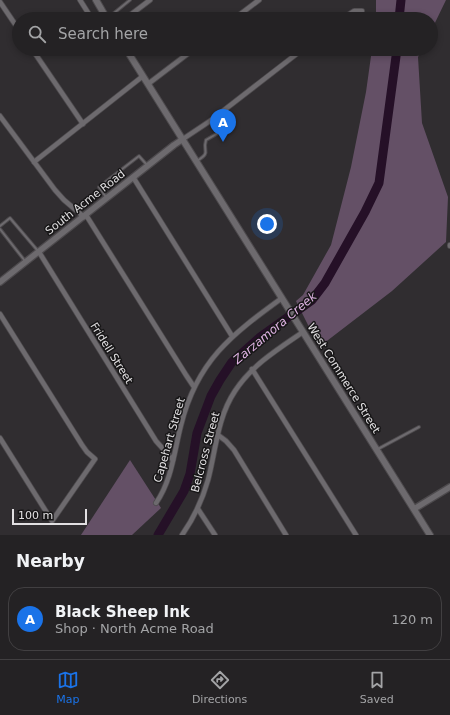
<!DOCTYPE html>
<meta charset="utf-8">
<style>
:root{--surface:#242224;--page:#2c2a2c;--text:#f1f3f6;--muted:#a3a4a6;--line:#413f41;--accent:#1a73e8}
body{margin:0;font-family:"DejaVu Sans",sans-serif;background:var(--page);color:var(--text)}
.scale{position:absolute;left:12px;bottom:10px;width:75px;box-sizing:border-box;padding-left:4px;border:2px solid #e2e0e2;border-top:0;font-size:11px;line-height:14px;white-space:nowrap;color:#e2e0e2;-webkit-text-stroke:3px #171617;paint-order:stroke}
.you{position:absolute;left:267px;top:224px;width:14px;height:14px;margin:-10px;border:3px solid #fff;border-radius:50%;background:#1a73e8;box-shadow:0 0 0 6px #1a73e833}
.badge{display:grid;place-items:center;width:26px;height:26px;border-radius:50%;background:var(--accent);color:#fff;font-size:13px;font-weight:700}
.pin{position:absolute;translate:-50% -33px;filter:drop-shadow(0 1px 2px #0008)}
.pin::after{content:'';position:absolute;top:21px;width:14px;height:12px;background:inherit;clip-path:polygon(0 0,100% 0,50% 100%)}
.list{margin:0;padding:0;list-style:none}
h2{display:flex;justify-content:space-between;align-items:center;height:52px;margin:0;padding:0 16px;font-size:17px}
h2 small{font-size:13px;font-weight:400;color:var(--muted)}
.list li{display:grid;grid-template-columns:26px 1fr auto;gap:12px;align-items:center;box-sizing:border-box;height:64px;margin:0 8px 8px;padding:0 8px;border:1px solid var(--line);border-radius:16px}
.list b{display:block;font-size:15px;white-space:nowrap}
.list p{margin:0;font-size:13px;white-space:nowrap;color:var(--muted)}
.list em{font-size:13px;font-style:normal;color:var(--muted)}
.icon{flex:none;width:22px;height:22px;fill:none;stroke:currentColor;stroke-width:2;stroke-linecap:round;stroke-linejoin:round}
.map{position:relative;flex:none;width:450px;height:535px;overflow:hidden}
.search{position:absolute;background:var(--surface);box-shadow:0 2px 6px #0003;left:12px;right:12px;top:12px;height:44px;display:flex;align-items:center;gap:10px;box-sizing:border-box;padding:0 14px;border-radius:22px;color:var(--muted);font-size:15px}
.sheet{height:124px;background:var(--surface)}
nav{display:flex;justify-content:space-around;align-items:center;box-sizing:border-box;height:56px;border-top:1px solid var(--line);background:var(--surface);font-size:11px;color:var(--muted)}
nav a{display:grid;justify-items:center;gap:2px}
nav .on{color:var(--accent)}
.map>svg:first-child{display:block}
.green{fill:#645066}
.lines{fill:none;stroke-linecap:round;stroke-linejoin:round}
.river{stroke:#251027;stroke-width:9}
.service-casing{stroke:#4d4a4d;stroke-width:4}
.minor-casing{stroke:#4d4a4d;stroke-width:6}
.tertiary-casing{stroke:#4d4a4d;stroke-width:8}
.secondary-casing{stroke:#4d4a4d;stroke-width:8}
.service{stroke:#6d6a6e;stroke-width:2}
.minor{stroke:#6d6a6e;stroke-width:4.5}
.tertiary{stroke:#6d6a6e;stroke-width:5.5}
.secondary{stroke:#6d6a6e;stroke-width:6}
.labels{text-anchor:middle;stroke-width:3;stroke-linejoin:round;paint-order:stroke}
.street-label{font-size:11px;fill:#e2e0e2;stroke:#171617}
.water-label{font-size:12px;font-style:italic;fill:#e1b4e5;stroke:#171617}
</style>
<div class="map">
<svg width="450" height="535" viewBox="0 0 450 535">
<rect width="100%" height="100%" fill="#302d30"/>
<!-- green -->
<g class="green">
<path d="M 376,0 L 446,0 L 431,31 L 431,19 L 376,19 Z"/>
<path d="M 372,49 L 422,49 L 418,57 L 422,123 L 448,197 L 446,242 L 392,291 L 319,347 L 296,301 L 303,295 L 331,245 L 351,167 L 366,92 Z"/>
<path d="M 130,460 L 161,508 L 132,535 L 81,535 Z"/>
</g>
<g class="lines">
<!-- river -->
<g class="river">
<path d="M 399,19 L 401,0"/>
<path d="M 158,535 L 184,491 L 190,474 L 197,433 L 211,396 L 220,380 L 232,362 L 259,338 L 312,300 L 325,283 L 365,212 L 379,183 L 397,49"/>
</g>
<defs>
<g id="service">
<path d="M 108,18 L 130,0"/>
<path d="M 197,161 C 212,151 202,153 206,140 L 232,125 L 232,122 L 225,110"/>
<path d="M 106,197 L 99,187 L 139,156 L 147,165"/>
<path d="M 0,226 L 10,218 L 38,251"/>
<path d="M 0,229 L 25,261"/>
<path d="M 378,449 L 419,427"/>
</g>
<g id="minor">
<path d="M 80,0 L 92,19"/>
<path d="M 0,2 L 19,30"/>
<path d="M 125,19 L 150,0"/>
<path d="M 234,19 L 259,0"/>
<path d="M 342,19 L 354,11 L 362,11"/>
<path d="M 32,49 L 83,124"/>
<path d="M 111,49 L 112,51 L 118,49"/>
<path d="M 148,84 L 194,49"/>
<path d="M 0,116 L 55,190 L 64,200 L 84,217"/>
<path d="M 183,139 L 210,121 L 303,49"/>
<path d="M 34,162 L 143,76"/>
<path d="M 133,177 L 232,336"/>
<path d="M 86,215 L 186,375 L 194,387"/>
<path d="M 450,245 L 450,246"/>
<path d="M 39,252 L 156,441 L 173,460"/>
<path d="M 0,314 L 82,445 L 87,452 L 95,459 L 52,521 L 0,438"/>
<path d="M 252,369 L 356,535"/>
<path d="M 218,435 L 226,441 L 234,450 L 286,535"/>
<path d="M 156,503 C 172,480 174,452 181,425 C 197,361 231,335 282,298"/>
<path d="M 198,509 L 215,535"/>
<path d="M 182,535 C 194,518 202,501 208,480 C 216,450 217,418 235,391 C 252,365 278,349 303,332"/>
</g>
<g id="tertiary">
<path d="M 0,282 L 174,145 L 183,139"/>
<path d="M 414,509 L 450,487"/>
</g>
<g id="secondary">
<path d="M 96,0 L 107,19"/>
<path d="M 126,49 L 430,535"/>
</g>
</defs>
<!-- service casing -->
<use href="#service" class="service-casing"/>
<!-- minor casing -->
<use href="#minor" class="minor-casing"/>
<!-- tertiary casing -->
<use href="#tertiary" class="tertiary-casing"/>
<!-- secondary casing -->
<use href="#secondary" class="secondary-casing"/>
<!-- service -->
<use href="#service" class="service"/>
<!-- minor -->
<use href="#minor" class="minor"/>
<!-- tertiary -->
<use href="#tertiary" class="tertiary"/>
<!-- secondary -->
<use href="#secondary" class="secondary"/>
</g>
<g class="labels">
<!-- street labels -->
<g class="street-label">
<text transform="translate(85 202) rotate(-38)" y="4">South Acme Road</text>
<text transform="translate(112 353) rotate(58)" y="4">Fridell Street</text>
<text transform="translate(344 378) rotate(58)" y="4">West Commerce Street</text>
<text transform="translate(169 440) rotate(-74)" y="4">Capehart Street</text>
<text transform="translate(205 452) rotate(-75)" y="4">Belcross Street</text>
</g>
<!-- water labels -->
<g class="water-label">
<text transform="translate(275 328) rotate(-40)" y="4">Zarzamora Creek</text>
</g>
</g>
</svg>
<div class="scale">100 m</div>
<div class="you"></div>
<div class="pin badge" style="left:223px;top:142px">A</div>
<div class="search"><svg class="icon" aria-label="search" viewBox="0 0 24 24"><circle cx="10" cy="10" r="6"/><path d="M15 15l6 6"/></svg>Search here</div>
</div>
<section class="sheet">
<h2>Nearby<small></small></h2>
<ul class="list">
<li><span class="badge">A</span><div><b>Black Sheep Ink</b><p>Shop · North Acme Road</p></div><em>120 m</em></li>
</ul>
</section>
<nav>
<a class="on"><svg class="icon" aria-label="map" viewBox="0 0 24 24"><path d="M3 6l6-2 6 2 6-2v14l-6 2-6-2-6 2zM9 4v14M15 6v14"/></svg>Map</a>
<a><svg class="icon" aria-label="directions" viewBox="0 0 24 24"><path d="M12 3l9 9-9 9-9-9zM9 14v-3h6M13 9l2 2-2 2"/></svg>Directions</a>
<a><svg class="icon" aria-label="saved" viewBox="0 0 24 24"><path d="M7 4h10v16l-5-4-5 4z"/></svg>Saved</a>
</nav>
